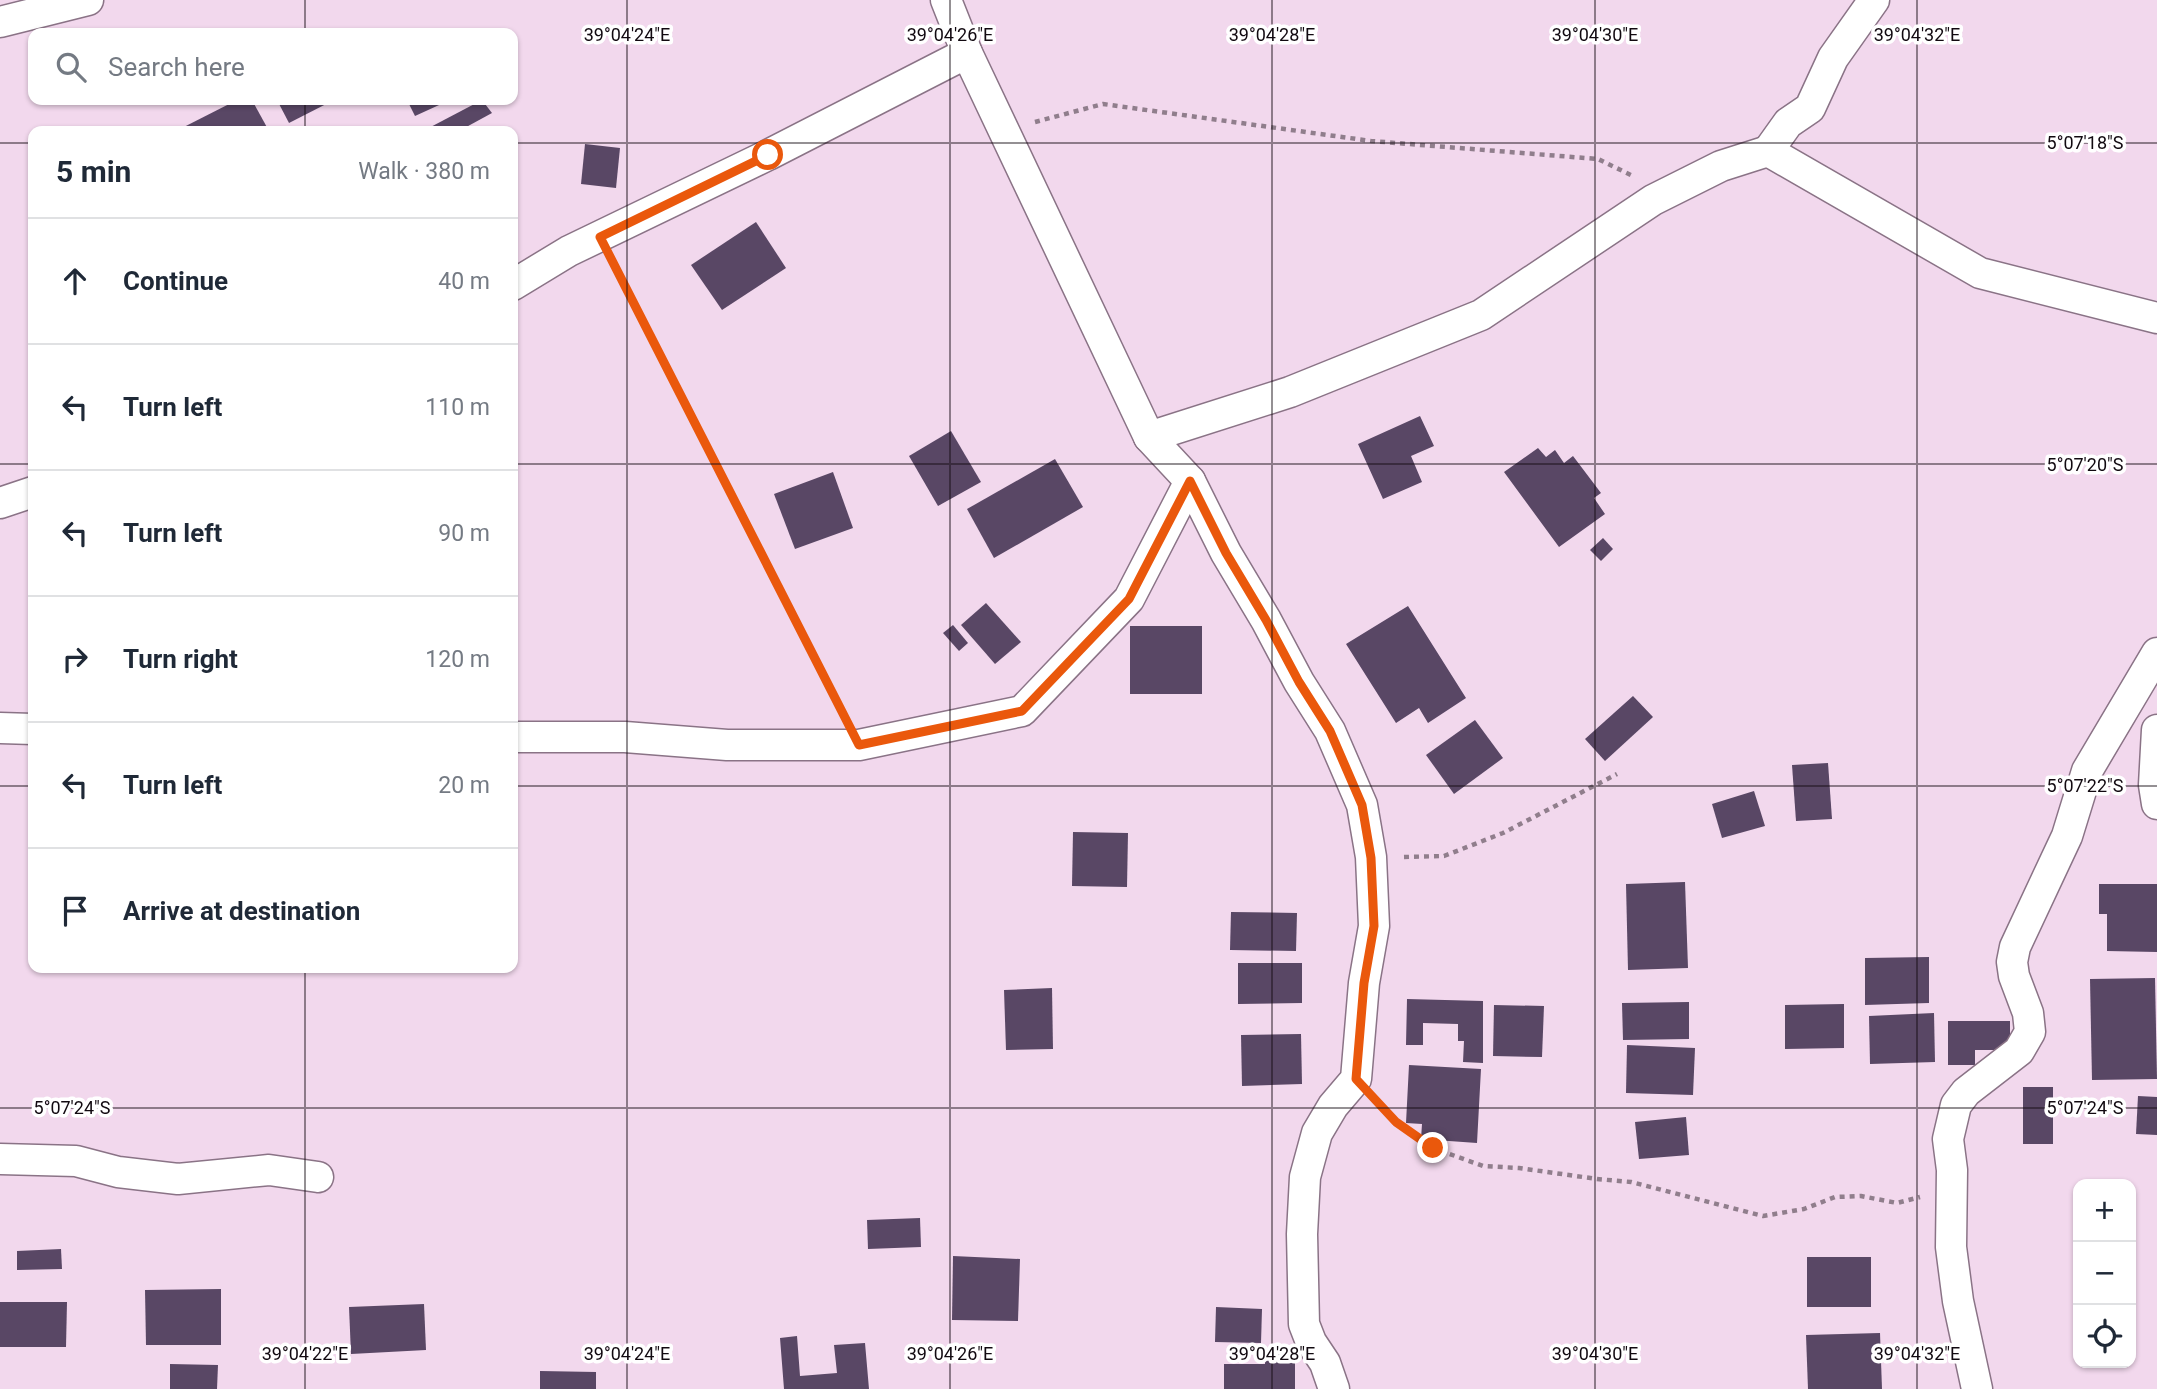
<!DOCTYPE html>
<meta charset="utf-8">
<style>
:root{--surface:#fff;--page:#f6f6f7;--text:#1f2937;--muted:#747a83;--line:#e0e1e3}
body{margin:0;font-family:Roboto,sans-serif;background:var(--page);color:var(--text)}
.controls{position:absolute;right:21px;bottom:21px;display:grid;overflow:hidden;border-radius:14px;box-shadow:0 2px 5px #0004}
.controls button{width:63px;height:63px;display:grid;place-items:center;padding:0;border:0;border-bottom:2px solid var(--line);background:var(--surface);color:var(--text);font:35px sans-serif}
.stop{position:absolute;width:21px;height:21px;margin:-16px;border:5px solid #ea580c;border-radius:50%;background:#fff}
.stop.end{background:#ea580c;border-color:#fff;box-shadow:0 2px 7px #0008}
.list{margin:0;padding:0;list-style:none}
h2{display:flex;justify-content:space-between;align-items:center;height:91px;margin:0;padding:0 28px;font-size:30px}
h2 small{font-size:23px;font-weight:400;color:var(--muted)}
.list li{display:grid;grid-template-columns:46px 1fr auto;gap:21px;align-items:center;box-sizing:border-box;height:126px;padding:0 28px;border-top:2px solid var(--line)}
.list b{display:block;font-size:26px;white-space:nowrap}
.list em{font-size:23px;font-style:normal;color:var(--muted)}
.icon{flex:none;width:38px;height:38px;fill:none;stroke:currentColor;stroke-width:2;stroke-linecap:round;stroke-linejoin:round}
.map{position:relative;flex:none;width:2157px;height:1389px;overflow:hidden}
.search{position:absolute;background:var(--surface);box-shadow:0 2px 5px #0004;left:28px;top:28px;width:490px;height:77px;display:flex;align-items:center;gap:18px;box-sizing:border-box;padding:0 24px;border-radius:14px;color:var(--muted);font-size:26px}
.panel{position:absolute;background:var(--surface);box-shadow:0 2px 5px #0004;left:28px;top:126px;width:490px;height:847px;border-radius:14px}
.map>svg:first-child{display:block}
.building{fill:#594765}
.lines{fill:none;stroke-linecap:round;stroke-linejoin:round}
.street-casing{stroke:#8a7386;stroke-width:33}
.path{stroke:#907e8c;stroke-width:4.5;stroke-dasharray:5 5;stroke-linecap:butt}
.street{stroke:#fff;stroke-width:30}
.route{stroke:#ea580c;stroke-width:9}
.ticks{fill:none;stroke:#110910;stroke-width:2;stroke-opacity:0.45}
.ticks-label{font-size:18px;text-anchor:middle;fill:#110910;stroke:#fff;stroke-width:7;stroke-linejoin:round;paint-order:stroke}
</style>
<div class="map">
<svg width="2157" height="1389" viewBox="0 0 2157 1389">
<rect width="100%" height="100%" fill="#f2d8ed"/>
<!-- building -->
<g class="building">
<path d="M 237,100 L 252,100 L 269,131 L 176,131 Z"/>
<path d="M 277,100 L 334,100 L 289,123 Z"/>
<path d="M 407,100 L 450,100 L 415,116 Z"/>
<path d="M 482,100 L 492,113 L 459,131 L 423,131 Z"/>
<path d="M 585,144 L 620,148 L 616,188 L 581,184 Z"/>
<path d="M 756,222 L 786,268 L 722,310 L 691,265 Z"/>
<path d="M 1420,416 L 1434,446 L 1411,456 L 1422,482 L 1383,499 L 1358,444 Z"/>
<path d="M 951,431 L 981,482 L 938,506 L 909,456 Z"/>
<path d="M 1538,448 L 1546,457 L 1555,450 L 1564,463 L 1573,456 L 1601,493 L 1594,498 L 1605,514 L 1559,547 L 1504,472 Z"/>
<path d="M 1055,459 L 1083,507 L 994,558 L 967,509 Z"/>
<path d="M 833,472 L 853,528 L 795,549 L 774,494 Z"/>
<path d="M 1603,538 L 1613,549 L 1601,561 L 1590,550 Z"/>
<path d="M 986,603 L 1021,642 L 995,664 L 961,625 Z"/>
<path d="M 1408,606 L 1466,698 L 1428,723 L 1419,708 L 1396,723 L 1346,644 Z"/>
<path d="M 953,625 L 968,643 L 959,651 L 943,633 Z"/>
<rect x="1130" y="626" width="72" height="68"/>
<path d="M 1633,696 L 1653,717 L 1605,761 L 1585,739 Z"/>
<path d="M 1475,720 L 1503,758 L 1454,794 L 1426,755 Z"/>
<path d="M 1828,763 L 1832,819 L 1796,821 L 1792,765 Z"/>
<path d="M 1754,791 L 1765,826 L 1722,838 L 1712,804 Z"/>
<path d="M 1073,832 L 1128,833 L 1127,887 L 1072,886 Z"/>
<path d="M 1685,882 L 1688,968 L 1628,970 L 1626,884 Z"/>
<path d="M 2099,884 L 2157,884 L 2157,952 L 2107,951 L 2107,914 L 2099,914 Z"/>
<path d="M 1231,912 L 1297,913 L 1296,951 L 1230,950 Z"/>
<path d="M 1929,957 L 1929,1003 L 1865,1005 L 1865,958 Z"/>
<path d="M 1238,963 L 1302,963 L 1302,1003 L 1238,1004 Z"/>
<path d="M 2155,978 L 2157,1079 L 2092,1080 L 2090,979 Z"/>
<path d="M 1052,988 L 1053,1049 L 1006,1050 L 1004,990 Z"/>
<path d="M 1407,999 L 1483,1001 L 1483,1063 L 1463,1062 L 1464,1041 L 1458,1041 L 1458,1024 L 1423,1023 L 1423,1045 L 1406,1045 Z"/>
<path d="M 1689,1002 L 1689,1039 L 1623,1040 L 1622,1003 Z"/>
<path d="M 1844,1004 L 1844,1048 L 1785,1049 L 1785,1005 Z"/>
<path d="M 1494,1005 L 1544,1006 L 1542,1057 L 1493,1056 Z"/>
<path d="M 1934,1013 L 1935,1062 L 1870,1064 L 1869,1016 Z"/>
<path d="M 1948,1021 L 2010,1021 L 2010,1050 L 1975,1050 L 1975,1065 L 1948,1065 Z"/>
<path d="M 1301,1034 L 1302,1084 L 1242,1086 L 1241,1035 Z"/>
<path d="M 1627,1045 L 1695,1048 L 1693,1095 L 1626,1093 Z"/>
<path d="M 1409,1065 L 1481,1069 L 1477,1143 L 1421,1139 L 1422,1124 L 1406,1123 Z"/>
<rect x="2023" y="1087" width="30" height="57"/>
<path d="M 2138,1096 L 2157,1097 L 2157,1135 L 2136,1134 Z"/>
<path d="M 1686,1117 L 1689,1155 L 1639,1159 L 1635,1122 Z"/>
<path d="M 920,1218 L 921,1247 L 868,1249 L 867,1220 Z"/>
<path d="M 61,1249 L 62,1269 L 17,1270 L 17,1251 Z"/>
<path d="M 953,1256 L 1020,1259 L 1018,1321 L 952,1320 Z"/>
<rect x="1807" y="1257" width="64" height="50"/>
<path d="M 221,1289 L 221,1345 L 146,1345 L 145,1290 Z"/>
<path d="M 0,1302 L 67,1302 L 66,1347 L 0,1347 Z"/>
<path d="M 424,1304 L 426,1350 L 351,1354 L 349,1307 Z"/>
<path d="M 1216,1307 L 1262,1309 L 1261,1343 L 1215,1342 Z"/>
<path d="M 1880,1333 L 1882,1389 L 1808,1389 L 1806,1335 Z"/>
<path d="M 797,1336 L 800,1376 L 837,1373 L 834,1345 L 865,1343 L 869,1389 L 784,1389 L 780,1338 Z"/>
<path d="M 1295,1351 L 1295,1389 L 1224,1389 L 1224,1364 L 1265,1364 L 1265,1352 Z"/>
<path d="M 170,1364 L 218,1365 L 217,1389 L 170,1389 Z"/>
<path d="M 540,1371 L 596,1372 L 596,1389 L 540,1389 Z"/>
</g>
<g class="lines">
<defs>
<g id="street">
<path d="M 946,0 L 967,53 L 1149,437 L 1190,481 L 1226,553 L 1266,620 L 1299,682 L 1330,731 L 1362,805 L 1371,857 L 1374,926 L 1364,983 L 1356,1079 L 1333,1106 L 1317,1133 L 1305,1177 L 1302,1234 L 1304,1324 L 1311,1342 L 1325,1363 L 1334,1389"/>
<path d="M 0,22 L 88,0"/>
<path d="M 1768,151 L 1788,123 L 1810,108 L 1833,58 L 1874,0"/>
<path d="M 513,285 L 569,251 L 768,155 L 967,53"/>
<path d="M 1149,437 L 1290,392 L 1481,315 L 1653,200 L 1721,166 L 1768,151 L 1980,273 L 2157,318"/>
<path d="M 0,503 L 33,492"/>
<path d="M 0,728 L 33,729"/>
<path d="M 2157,730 L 2154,785 L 2157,804"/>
<path d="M 513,737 L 625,737 L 727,745 L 859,745 L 1022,711 L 1129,599 L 1190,481"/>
<path d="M 0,1159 L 76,1161 L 118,1172 L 178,1179 L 269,1170 L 318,1177"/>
<path d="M 1977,1389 L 1958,1301 L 1951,1247 L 1952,1170 L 1948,1139 L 1956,1105 L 1966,1092 L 2019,1051 L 2030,1032 L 2028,1013 L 2014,976 L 2012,962 L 2015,947 L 2067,836 L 2087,771 L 2157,653"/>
</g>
</defs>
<!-- street casing -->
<use href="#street" class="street-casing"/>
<!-- path -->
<g class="path">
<path d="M 1035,122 L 1103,104 L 1371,141 L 1598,159 L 1633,176"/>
<path d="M 614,266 L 843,713"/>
<path d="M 1404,857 L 1444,856 L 1503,833 L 1617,774"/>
<path d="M 1378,1102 L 1396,1122 L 1433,1148 L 1483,1166 L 1519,1168 L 1597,1179 L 1631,1182 L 1763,1216 L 1804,1209 L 1835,1197 L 1861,1196 L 1897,1203 L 1920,1197"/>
</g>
<!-- street -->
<use href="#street" class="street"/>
</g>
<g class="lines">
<!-- route -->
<path class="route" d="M 768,155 L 600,237 L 859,745 L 1022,711 L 1129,599 L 1190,481 L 1226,553 L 1266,620 L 1299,682 L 1330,731 L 1362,805 L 1371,858 L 1374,926 L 1364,983 L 1356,1079 L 1396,1122 L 1433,1148"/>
</g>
<!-- ticks -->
<path class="ticks" d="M 305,0 L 305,33M 627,0 L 627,1389M 950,0 L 950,1389M 1272,0 L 1272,1389M 1595,0 L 1595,1389M 1917,0 L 1917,1389M 305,100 L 305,131M 0,143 L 33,143M 513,143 L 2157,143M 0,464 L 33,464M 513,464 L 2157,464M 0,786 L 33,786M 513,786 L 2157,786M 305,968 L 305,1389M 0,1108 L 2157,1108"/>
<g class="ticks-label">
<text x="627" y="41">39°04'24"E</text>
<text x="950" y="41">39°04'26"E</text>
<text x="1272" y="41">39°04'28"E</text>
<text x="1595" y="41">39°04'30"E</text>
<text x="1917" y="41">39°04'32"E</text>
<text x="2085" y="149">5°07'18"S</text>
<text x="2085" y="471">5°07'20"S</text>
<text x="2085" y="792">5°07'22"S</text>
<text x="72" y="1114">5°07'24"S</text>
<text x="2085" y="1114">5°07'24"S</text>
<text x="305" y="1360">39°04'22"E</text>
<text x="627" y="1360">39°04'24"E</text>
<text x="950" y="1360">39°04'26"E</text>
<text x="1272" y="1360">39°04'28"E</text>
<text x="1595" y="1360">39°04'30"E</text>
<text x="1917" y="1360">39°04'32"E</text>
</g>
</svg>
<div class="controls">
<button>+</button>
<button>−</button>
<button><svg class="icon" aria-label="locate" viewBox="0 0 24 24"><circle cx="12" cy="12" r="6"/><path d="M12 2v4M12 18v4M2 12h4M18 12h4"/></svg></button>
</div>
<div class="stop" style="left:768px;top:155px"></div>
<div class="stop end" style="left:1433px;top:1148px"></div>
<div class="search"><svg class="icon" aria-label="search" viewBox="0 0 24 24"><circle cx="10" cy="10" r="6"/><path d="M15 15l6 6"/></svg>Search here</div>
<section class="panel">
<h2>5 min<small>Walk · 380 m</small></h2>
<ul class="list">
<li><svg class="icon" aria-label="ahead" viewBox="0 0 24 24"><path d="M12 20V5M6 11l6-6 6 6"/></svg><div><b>Continue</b></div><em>40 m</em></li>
<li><svg class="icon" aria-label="left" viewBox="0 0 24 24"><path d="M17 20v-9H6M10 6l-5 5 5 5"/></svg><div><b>Turn left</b></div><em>110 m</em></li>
<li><svg class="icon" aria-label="left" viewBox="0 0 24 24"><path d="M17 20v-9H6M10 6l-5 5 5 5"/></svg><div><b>Turn left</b></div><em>90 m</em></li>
<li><svg class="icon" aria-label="right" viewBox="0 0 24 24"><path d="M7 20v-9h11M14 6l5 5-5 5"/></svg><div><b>Turn right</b></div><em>120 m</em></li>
<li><svg class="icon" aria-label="left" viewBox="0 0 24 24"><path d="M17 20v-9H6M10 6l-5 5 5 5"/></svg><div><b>Turn left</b></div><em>20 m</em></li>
<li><svg class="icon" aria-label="arrive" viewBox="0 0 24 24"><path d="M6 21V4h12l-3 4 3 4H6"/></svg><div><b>Arrive at destination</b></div></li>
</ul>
</section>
</div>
